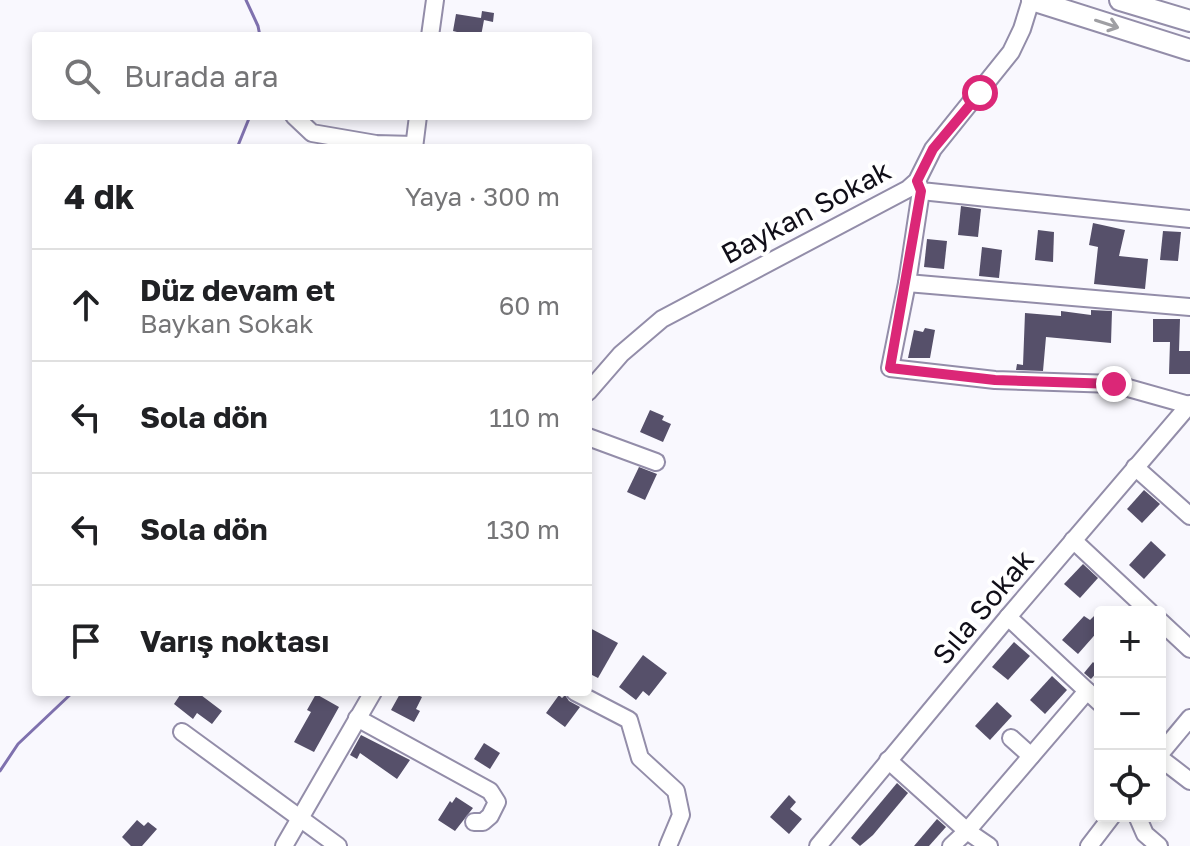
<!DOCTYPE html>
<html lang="tr">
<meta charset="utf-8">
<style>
:root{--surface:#fff;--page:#f6f6f6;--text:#202124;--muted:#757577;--line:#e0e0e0}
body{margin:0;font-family:"Golos Text",sans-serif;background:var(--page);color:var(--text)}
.controls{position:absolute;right:24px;bottom:24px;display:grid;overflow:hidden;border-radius:8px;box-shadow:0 4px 12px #0003}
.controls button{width:72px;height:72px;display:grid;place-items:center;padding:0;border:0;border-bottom:2px solid var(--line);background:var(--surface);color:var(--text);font:40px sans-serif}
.stop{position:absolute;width:24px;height:24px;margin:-18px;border:6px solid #db2777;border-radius:50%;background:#fff}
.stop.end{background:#db2777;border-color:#fff;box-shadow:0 2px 8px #0008}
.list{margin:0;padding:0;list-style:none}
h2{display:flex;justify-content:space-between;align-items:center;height:104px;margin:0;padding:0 32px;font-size:34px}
h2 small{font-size:26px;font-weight:400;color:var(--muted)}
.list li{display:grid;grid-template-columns:52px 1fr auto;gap:24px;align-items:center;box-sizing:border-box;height:112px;padding:0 32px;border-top:2px solid var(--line)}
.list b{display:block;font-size:30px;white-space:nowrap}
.list p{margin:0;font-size:26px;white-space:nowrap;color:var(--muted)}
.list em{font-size:26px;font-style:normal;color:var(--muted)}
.icon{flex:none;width:44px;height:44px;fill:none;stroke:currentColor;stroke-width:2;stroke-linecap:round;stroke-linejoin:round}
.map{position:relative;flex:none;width:1190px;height:846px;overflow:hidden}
.search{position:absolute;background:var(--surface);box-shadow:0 4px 12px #0003;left:32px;top:32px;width:560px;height:88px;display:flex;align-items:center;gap:20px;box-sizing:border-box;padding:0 28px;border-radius:8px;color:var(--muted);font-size:30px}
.panel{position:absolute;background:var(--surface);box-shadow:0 4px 12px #0003;left:32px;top:144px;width:560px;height:552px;border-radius:8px}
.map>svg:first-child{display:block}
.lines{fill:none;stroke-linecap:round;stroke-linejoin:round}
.stream{stroke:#7f71ae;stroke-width:3}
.building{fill:#56506a}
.minor-casing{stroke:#938da9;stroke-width:20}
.major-casing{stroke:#938da9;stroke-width:24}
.minor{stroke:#fff;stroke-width:16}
.major{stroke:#fff;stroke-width:20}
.oneway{stroke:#9f9fa3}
.route{stroke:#db2777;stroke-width:10}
.labels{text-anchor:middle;stroke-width:8;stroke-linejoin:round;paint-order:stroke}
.street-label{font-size:28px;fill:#100e18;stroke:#fff}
</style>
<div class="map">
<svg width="1190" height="846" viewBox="0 0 1190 846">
<rect width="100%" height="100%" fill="#f9f8fe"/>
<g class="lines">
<!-- stream -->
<g class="stream">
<path d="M 246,0 L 258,26 L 260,36"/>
<path d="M 237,148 L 250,116"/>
<path d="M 0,771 L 18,744 L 73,692"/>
</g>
</g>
<!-- building -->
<g class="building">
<path d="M 482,11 L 494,13 L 493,22 L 484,20 L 481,36 L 456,36 L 457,32 L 453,31 L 456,14 L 481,18 Z"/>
<path d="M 961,206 L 981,209 L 978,237 L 958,235 Z"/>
<path d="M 1093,223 L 1125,230 L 1119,256 L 1148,259 L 1145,289 L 1094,284 L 1098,247 L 1089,245 Z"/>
<path d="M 1038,230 L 1054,232 L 1053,262 L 1035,260 Z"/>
<path d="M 1163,231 L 1181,232 L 1178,261 L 1160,260 Z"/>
<path d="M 927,239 L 947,241 L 944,269 L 924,267 Z"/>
<path d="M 982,247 L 1002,250 L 999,278 L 979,276 Z"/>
<path d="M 1091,310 L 1112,311 L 1111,343 L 1046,337 L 1043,371 L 1016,370 L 1017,364 L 1023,365 L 1025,313 L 1061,316 L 1061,311 L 1091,315 Z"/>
<path d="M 1153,319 L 1180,319 L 1179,351 L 1190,351 L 1190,374 L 1169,374 L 1170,342 L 1153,342 Z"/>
<path d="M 925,328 L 935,330 L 930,358 L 908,358 L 914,330 L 923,332 Z"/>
<path d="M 650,410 L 664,416 L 662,420 L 671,424 L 663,442 L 640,432 Z"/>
<path d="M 639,467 L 657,474 L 645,500 L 627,492 Z"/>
<path d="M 1144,490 L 1160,504 L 1142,523 L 1127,509 Z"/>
<path d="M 1151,541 L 1166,555 L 1144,579 L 1129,565 Z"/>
<path d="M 1083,564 L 1098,578 L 1080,598 L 1064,584 Z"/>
<path d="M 1100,610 L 1100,629 L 1078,654 L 1062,640 L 1084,616 L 1090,620 Z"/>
<path d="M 588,627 L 618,643 L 598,678 L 588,673 Z"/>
<path d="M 1014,642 L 1030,656 L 1008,680 L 992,667 Z"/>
<path d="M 643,655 L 667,673 L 649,696 L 643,691 L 636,700 L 619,687 Z"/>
<path d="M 1093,662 L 1100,669 L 1091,679 L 1084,673 Z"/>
<path d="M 1052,676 L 1067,690 L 1045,714 L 1030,700 Z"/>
<path d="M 182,692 L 197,692 L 222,711 L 212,724 L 197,713 L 193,719 L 174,704 Z"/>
<path d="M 401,692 L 411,692 L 422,697 L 416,709 L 420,711 L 414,722 L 391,710 Z"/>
<path d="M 316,694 L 339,707 L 314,752 L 294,742 L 311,712 L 307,710 Z"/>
<path d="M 559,695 L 562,698 L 565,695 L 569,701 L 580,707 L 565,727 L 546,713 Z"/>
<path d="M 997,702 L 1012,716 L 990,740 L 975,726 Z"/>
<path d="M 361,735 L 410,760 L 397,779 L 360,753 L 357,759 L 350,755 Z"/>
<path d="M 484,743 L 500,753 L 490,769 L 474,759 Z"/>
<path d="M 897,783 L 908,793 L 873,835 L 860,846 L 851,838 Z"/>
<path d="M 789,795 L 796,802 L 790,809 L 802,819 L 789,834 L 770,817 Z"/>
<path d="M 456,797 L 473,808 L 455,831 L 438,820 L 450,801 L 452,803 Z"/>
<path d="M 937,819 L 946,827 L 929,846 L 914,846 Z"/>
<path d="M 137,820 L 144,826 L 148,822 L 157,829 L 142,846 L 131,846 L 122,837 Z"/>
</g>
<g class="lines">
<defs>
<g id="minor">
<path d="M 430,36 L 435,0"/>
<path d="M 294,116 L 312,133 L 376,144 L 414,145"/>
<path d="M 414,148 L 418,116"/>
<path d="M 918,183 L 921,191 L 1190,219"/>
<path d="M 921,191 L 907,283 L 1190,307"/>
<path d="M 907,283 L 890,368 L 995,380 L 1114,384 L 1189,405"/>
<path d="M 588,392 L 621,354 L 662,319 L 908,189 L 917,181 L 933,149 L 1011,52 L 1022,29 L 1031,0"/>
<path d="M 588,437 L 656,462"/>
<path d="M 1135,467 L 1190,516"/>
<path d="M 1073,540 L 1150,612"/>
<path d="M 1008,617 L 1100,703"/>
<path d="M 1160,621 L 1190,649"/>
<path d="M 575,692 L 629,720 L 640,758 L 676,791 L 681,815 L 668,846"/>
<path d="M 357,718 L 490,791 L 497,802 L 490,816 L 483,822 L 474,822"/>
<path d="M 182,732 L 338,846"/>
<path d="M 1011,738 L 1031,756"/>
<path d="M 1160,754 L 1190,718"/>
<path d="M 1160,758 L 1190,781"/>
<path d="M 888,760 L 967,831 L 989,846"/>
<path d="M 1138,818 L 1145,834 L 1159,846"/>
<path d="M 284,846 L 373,692"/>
<path d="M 818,846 L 1008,617 L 1190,404"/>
<path d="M 951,846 L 967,831 L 1087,691"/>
<path d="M 1089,846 L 1112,816"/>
</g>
<g id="major">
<path d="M 1032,0 L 1190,50"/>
<path d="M 1120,0 L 1190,21"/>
</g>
</defs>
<!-- minor casing -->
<use href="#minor" class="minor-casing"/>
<!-- major casing -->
<use href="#major" class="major-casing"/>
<!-- minor -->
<use href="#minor" class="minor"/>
<!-- major -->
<use href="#major" class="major"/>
</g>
<!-- one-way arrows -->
<defs><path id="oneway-shaft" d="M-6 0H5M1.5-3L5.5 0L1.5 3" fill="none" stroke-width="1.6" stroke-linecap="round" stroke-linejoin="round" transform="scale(2)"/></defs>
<use class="oneway" href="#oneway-shaft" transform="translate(1107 24) rotate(18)"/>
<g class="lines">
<!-- route -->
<path class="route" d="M 980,93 L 933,149 L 917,181 L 921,191 L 890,368 L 995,380 L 1114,384"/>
</g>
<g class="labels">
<!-- street labels -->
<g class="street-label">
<text transform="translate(806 212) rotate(-28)" y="10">Baykan Sokak</text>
<text transform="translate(983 607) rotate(-50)" y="10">Sıla Sokak</text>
</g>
</g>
</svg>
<div class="controls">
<button>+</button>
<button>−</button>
<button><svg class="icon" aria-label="locate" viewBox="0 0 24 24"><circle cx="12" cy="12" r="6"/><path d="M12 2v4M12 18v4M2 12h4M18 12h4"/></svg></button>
</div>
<div class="stop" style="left:980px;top:93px"></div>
<div class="stop end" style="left:1114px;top:384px"></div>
<div class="search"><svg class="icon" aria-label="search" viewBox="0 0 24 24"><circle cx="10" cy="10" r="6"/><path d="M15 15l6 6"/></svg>Burada ara</div>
<section class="panel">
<h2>4 dk<small>Yaya · 300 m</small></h2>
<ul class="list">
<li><svg class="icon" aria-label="ahead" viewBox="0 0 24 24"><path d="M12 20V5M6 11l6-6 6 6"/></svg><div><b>Düz devam et</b><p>Baykan Sokak</p></div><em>60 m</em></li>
<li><svg class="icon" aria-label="left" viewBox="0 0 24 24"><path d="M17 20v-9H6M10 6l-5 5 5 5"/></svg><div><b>Sola dön</b></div><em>110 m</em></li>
<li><svg class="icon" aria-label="left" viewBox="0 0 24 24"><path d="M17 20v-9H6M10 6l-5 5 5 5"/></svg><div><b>Sola dön</b></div><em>130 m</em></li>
<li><svg class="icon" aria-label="arrive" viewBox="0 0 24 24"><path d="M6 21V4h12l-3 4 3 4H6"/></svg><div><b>Varış noktası</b></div></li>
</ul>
</section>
</div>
